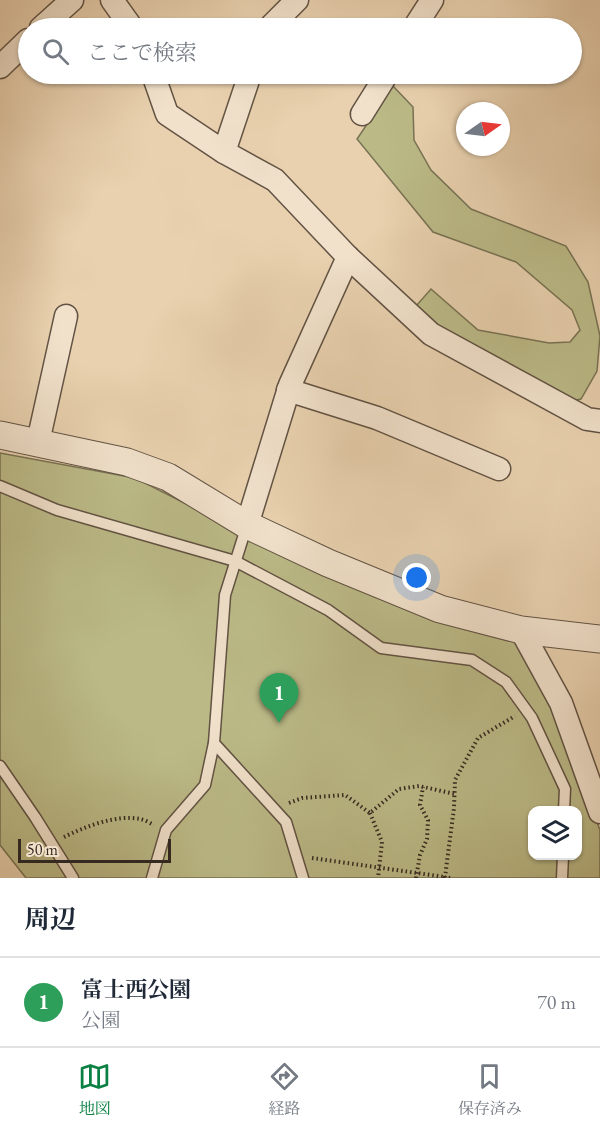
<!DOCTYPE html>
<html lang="ja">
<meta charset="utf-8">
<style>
:root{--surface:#fff;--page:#f2f2f3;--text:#1f2937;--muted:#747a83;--line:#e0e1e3;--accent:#0b8043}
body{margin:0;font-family:"EB Garamond","Noto Serif JP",serif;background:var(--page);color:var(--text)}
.controls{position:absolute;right:18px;bottom:18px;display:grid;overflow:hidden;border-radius:12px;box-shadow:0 2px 4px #0004}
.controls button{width:54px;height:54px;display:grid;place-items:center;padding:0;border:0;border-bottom:2px solid var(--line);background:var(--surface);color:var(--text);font:30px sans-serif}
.compass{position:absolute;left:456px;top:102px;width:54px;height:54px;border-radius:50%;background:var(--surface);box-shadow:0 2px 4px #0004;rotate:76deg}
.scale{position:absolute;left:18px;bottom:15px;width:153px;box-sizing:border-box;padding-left:6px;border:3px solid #352920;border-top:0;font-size:16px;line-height:21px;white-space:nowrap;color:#352920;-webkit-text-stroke:4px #f1e1cb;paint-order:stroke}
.you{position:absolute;left:417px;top:578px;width:21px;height:21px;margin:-15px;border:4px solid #fff;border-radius:50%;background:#1a73e8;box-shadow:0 0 0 9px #1a73e833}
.badge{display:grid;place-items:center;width:39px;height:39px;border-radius:50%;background:var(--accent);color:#fff;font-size:20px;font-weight:700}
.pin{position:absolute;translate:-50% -50px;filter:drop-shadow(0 2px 3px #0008)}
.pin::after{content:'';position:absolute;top:32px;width:21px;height:18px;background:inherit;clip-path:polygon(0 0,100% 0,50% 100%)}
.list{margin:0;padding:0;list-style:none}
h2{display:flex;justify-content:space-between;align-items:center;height:78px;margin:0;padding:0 24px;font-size:26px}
h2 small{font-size:20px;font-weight:400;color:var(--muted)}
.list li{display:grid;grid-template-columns:39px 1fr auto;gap:18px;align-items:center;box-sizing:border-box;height:90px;padding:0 24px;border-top:2px solid var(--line)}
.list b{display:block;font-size:22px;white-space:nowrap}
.list p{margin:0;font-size:20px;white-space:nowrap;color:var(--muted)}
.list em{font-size:20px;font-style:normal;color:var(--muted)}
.icon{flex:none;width:33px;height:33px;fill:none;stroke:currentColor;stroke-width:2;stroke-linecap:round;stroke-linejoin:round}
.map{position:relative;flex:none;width:600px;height:878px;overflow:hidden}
.search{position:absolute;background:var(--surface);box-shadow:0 2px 4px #0004;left:18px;right:18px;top:18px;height:66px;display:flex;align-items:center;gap:15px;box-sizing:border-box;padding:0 21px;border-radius:33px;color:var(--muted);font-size:22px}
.sheet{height:168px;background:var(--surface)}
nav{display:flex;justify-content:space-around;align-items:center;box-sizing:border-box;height:84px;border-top:2px solid var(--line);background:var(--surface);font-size:16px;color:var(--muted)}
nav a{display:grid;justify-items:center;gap:3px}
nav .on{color:var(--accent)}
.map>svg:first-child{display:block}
.green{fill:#bbba87;stroke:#787254;stroke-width:1.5;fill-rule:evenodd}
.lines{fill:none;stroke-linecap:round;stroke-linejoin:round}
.service-casing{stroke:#625344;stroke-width:13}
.minor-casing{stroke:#625344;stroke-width:25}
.tertiary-casing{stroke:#625344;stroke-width:29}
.path{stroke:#352920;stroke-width:4;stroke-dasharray:1.5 3;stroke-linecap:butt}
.service{stroke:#f1e1cb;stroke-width:10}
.minor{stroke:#f1e1cb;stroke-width:22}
.tertiary{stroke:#f1e1cb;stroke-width:27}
</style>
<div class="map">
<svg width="600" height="878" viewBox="0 0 600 878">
<rect width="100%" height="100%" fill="#e9d1af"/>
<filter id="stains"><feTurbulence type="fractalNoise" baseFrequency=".00333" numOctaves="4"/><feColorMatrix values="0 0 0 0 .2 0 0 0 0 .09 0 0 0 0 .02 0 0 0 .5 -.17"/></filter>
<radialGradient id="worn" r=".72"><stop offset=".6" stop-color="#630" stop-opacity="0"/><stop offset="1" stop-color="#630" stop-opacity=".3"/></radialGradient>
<!-- green -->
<g class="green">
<path d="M 393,86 L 413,107 L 414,140 L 431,170 L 471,209 L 566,246 L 588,282 L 600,336 L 597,371 L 581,399 L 564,403 L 409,314 L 431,289 L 478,330 L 549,343 L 570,342 L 580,330 L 572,310 L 516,262 L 433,232 L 357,139 Z"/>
<path d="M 0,453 L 135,478 L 236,529 L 524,636 L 600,830 L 600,878 L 26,878 L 0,845 ZM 532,810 L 578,810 L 578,856 L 532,856 Z"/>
</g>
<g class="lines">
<defs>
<g id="service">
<path d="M 0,486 L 57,510 L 235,561 L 328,610 L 381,648 L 472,660 L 506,682 L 532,718 L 565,789 L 564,810"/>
<path d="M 247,525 L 225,595 L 214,743 L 286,822 L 303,878"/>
<path d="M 0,766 L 35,817 L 73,878"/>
<path d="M 152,878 L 166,830 L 205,785 L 214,743"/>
<path d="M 562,878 L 563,856"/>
</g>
<g id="minor">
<path d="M 112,0 L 132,28"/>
<path d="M 41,28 L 72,0"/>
<path d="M 269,28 L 297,0"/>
<path d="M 414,28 L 432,0"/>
<path d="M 0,67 L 28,40"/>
<path d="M 153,74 L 167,114 L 224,152 L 250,74"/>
<path d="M 362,114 L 387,74"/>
<path d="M 224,152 L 275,180 L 348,257 L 431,334 L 587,419 L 600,421"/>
<path d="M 288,390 L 377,418 L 499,469"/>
<path d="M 38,442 L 66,316"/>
<path d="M 247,525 L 290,385 L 348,257"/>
<path d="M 521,630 L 561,703 L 600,812"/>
</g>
<path id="tertiary" d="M 0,435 L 127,462 L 168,477 L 247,525 L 328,563 L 440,609 L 521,630 L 600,639"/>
</defs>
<!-- service casing -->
<use href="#service" class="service-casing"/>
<!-- minor casing -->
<use href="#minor" class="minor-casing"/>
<!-- tertiary casing -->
<use href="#tertiary" class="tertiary-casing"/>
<!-- path -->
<g class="path">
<path d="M 289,803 L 302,798 L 345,795 L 370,813 L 399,789 L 419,786 L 455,794"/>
<path d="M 370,813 L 382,842 L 378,878"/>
<path d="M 64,837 C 84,827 117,814 140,819 C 145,820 150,823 154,825"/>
<path d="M 312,858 L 445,877"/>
<path d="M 416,878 L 420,855 L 427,839 L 428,820 L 420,805 L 423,787"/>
<path d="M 450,878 L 445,877 L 454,808 L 455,780 L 478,738 L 515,716"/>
</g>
<!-- service -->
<use href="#service" class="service"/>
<!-- minor -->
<use href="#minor" class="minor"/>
<!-- tertiary -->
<use href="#tertiary" class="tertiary"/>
</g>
<rect width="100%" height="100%" filter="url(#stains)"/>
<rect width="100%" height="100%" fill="url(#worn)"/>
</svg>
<div class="controls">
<button><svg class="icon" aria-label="layers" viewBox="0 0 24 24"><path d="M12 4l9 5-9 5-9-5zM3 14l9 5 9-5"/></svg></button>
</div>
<svg class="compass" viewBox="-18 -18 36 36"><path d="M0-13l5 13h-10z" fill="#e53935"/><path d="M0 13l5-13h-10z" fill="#747a83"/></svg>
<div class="scale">50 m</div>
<div class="you"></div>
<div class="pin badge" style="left:279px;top:723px;background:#2e9e5b">1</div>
<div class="search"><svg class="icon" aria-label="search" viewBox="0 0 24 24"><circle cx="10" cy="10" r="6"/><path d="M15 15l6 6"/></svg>ここで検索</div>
</div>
<section class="sheet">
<h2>周辺<small></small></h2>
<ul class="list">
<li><span class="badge" style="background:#2e9e5b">1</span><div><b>富士西公園</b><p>公園</p></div><em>70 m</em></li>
</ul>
</section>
<nav>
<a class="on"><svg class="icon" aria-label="map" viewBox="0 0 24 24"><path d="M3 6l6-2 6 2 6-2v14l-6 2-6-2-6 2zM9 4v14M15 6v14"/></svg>地図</a>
<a><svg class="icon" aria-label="directions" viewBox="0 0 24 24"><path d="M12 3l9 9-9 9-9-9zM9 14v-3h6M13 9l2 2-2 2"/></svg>経路</a>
<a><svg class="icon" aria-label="saved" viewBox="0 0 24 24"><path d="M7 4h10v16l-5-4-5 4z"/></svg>保存済み</a>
</nav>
